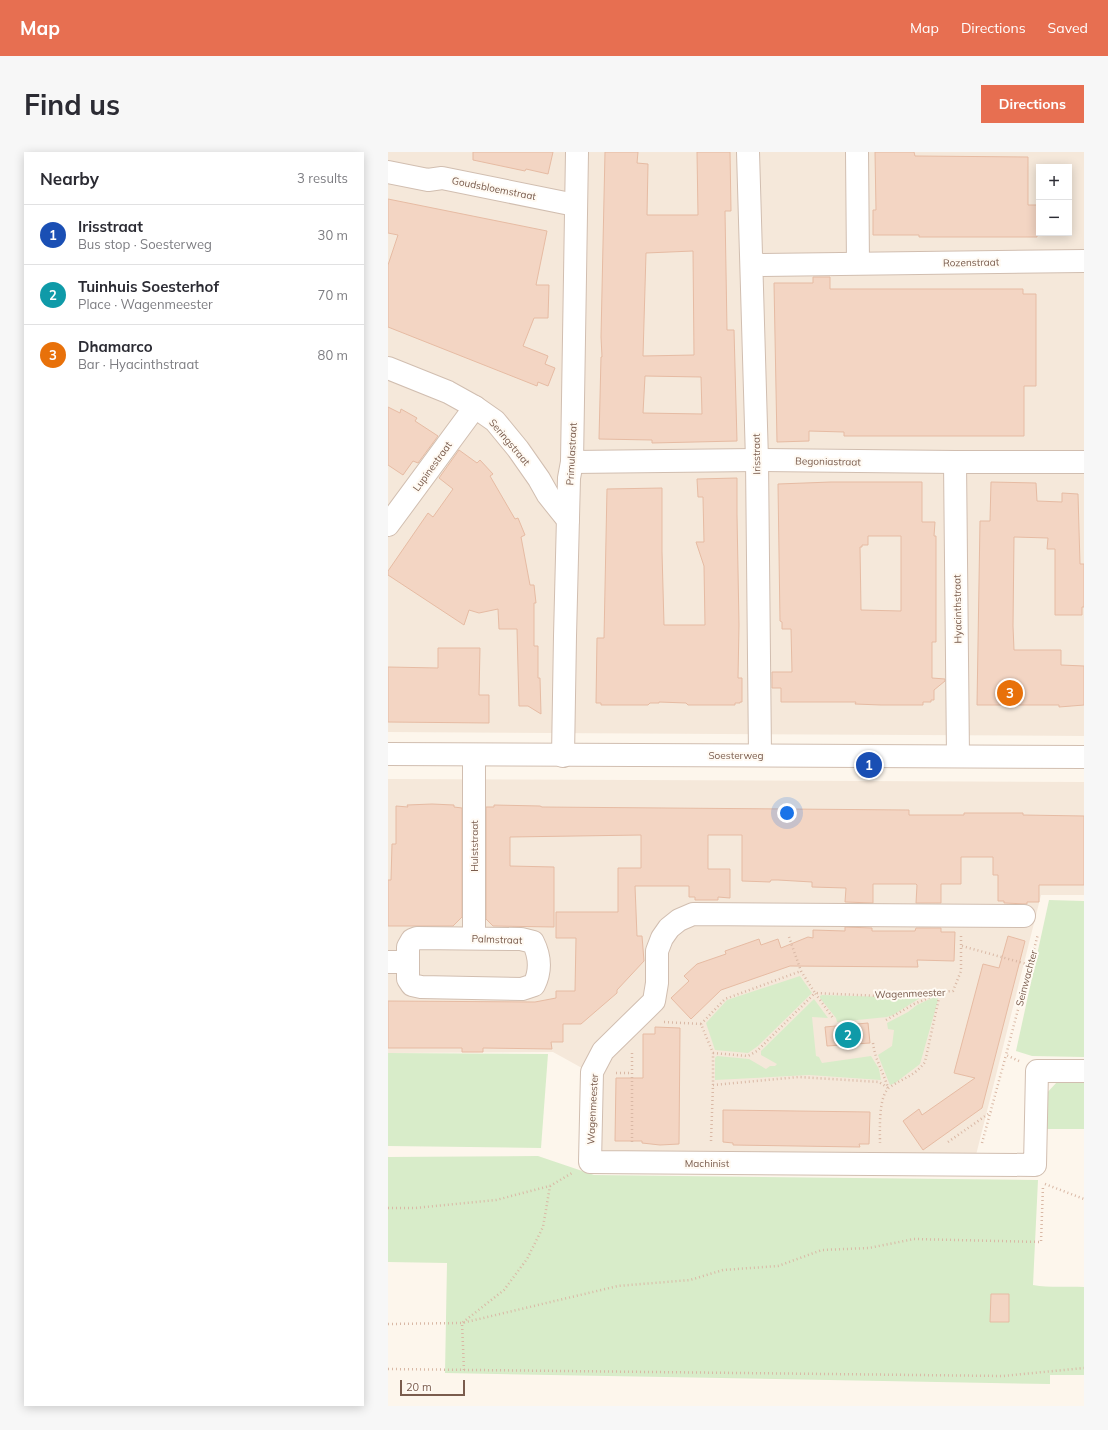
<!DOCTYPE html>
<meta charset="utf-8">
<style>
:root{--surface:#fff;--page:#f7f7f7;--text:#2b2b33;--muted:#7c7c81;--line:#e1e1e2;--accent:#e76f51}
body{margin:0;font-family:Mulish,sans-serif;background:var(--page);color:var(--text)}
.controls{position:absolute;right:12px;top:12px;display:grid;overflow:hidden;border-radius:0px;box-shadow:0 2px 10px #0003}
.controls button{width:36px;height:36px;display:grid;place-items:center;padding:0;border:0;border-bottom:1px solid var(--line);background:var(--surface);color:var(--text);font:20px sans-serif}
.scale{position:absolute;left:12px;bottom:10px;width:65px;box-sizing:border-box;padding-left:4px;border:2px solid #7a5c4d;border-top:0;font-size:11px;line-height:14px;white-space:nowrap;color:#7a5c4d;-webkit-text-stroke:3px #fffaf3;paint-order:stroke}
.you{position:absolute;left:399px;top:661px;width:14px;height:14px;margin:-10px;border:3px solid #fff;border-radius:50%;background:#1a73e8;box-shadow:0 0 0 6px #1a73e833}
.badge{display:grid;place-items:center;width:26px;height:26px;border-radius:50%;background:var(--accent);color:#fff;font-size:13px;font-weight:700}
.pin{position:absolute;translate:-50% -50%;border:2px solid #fff;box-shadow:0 1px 4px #0006}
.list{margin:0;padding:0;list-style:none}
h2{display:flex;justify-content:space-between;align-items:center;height:52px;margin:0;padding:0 16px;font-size:17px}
h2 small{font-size:13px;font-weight:400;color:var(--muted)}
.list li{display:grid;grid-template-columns:26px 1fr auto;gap:12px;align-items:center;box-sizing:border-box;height:60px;padding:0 16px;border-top:1px solid var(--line)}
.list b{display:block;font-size:15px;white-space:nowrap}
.list p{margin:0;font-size:13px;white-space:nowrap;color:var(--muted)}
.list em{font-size:13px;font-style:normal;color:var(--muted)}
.map{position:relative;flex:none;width:696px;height:1254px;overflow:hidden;border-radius:0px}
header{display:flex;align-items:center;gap:24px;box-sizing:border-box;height:56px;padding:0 20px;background:var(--accent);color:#fff}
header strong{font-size:19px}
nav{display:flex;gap:22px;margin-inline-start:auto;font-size:14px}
.intro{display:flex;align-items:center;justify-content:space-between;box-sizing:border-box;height:96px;padding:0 24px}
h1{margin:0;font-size:28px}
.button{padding:10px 18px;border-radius:0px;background:var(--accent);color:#fff;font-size:14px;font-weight:700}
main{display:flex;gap:24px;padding:0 24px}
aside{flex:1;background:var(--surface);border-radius:0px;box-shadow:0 2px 10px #0003}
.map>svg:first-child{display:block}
.residential{fill:#f5e8da;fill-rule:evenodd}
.green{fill:#d8ecc9}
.building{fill:#f3d5c3;stroke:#e6bba3;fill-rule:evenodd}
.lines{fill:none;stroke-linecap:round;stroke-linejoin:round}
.minor-casing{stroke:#d1beb0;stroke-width:24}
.path{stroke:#d9b8a5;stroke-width:2.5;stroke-dasharray:1 3;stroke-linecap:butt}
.minor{stroke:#fff;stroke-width:22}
.labels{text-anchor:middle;stroke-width:4;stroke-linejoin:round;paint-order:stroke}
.street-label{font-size:10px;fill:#7a5c4d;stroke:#fffaf3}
</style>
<header>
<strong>Map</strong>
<nav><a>Map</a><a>Directions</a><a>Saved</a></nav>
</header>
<div class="intro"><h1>Find us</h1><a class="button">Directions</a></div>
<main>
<aside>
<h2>Nearby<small>3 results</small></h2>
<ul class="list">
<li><span class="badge" style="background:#1a4fb4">1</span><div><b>Irisstraat</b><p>Bus stop · Soesterweg</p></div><em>30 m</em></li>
<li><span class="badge" style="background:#0f9aa8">2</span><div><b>Tuinhuis Soesterhof</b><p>Place · Wagenmeester</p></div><em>70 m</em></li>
<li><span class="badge" style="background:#e8710a">3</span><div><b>Dhamarco</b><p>Bar · Hyacinthstraat</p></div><em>80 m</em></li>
</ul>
</aside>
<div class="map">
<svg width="696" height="1254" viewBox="0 0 696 1254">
<rect width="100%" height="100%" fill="#fdf6ec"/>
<!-- residential -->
<g class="residential">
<path d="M 0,0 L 696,0 L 696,584 L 0,580 ZM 651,15 L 681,15 L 681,81 L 651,81 Z"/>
<path d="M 0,627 L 696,630 L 696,743 L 653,743 L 587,1007 L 212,1001 L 212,926 L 165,900 L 0,901 Z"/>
</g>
<!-- green -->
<g class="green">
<path d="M 661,748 L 696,749 L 696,905 L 644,904 L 628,899 Z"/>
<path d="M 412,824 L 424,841 L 370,894 L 360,901 L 327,898 L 318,871 L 339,848 Z"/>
<path d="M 434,843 L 532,846 L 505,863 L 499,865 L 449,870 L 448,866 L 432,846 L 432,844 Z"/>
<path d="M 546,845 L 549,845 L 550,848 L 532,912 L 507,931 L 502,933 L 490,903 L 504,894 L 506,878 L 500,877 L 499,871 L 520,860 L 529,853 Z"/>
<path d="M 426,847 L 440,866 L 424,865 L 428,904 L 431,905 L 434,911 L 483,904 L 491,917 L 493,928 L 421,923 L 327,928 L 327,906 L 329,904 L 361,907 L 378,917 L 382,914 L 387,914 L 389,912 L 373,903 L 373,899 Z"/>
<path d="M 0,901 L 160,902 L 153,996 L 0,994 Z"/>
<path d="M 670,929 L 696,930 L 696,977 L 658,977 L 657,943 Z"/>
<path d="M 150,1004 L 206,1023 L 650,1028 L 645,1133 C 662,1136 679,1134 696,1135 L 696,1223 L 662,1223 L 662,1232 L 57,1221 L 59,1111 L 0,1110 L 0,1005 Z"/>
</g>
<!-- building -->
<g class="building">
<path d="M 85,0 L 165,0 L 160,22 L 138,17 L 137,19 L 85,8 Z"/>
<path d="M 217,0 L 250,0 L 249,11 L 260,12 L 259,63 L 310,63 L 309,0 L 342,0 L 343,59 L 337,59 L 339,178 L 346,178 L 349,289 L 264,291 L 264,288 L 211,287 L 213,205 L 214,205 L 213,185 ZM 305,99 L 306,203 L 255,204 L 258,101 ZM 257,224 L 313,225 L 314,262 L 255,261 Z"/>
<path d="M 487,0 L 526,0 L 527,4 L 640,5 L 640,53 L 649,53 L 649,85 L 531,85 L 531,83 L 485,83 L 485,58 L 488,58 Z"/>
<path d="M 0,47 L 159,79 L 148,133 L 161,133 L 160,166 L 146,166 L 135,194 L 160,204 L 157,212 L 167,216 L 160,234 L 150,230 L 149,234 L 0,175 L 0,113 L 10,83 L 0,81 Z"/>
<path d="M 425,125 L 442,125 L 442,137 L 635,137 L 635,142 L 648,142 L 648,234 L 636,234 L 636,284 L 456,284 L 456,280 L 421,279 L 421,289 L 389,290 L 386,131 L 425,131 Z"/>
<path d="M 0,255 L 12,261 L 13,257 L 29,266 L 27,269 L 50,284 L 30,311 L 25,309 L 15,323 L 0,313 Z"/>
<path d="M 71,298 L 89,311 L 92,308 L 105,322 L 102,324 L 127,367 L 130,366 L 137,383 L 133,385 L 142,433 L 146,433 L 148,451 L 146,451 L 146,494 L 150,494 L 150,526 L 152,526 L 153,562 L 140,554 L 131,554 L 129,477 L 111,477 L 110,457 L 91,461 L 81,458 L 76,473 L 0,423 L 0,419 L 40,361 L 45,365 L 65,337 L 51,326 Z"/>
<path d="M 349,326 L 349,363 L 351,473 L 350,526 L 354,526 L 354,550 L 352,550 L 352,551 L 347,551 L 347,553 L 300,553 L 298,551 L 271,550 L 271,551 L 262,551 L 260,553 L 213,553 L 213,551 L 208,551 L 209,486 L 216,486 L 219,337 L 274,336 L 274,400 L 276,473 L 317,473 L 316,414 L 308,390 L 316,390 L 315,345 L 310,345 L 309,327 Z"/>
<path d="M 443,330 L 534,330 L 534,370 L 547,370 L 546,384 L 548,384 L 548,490 L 544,490 L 544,526 L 557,527 L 557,529 L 546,538 L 546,548 L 543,548 L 543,550 L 535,550 L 535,553 L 493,553 L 467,552 L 468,550 L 393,550 L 393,536 L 384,536 L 384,520 L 404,520 L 403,477 L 394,477 L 394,470 L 392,469 L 390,332 ZM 480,384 L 513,384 L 513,459 L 473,458 L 472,395 L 474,395 L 474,393 L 480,393 Z"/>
<path d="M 603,330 L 648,331 L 649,349 L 674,350 L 674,341 L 690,342 L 692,412 L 696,412 L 696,455 L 694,455 L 694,463 L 667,463 L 667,397 L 659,397 L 660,386 L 626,385 L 625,474 L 626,498 L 673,498 L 673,513 L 696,514 L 696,553 L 671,555 L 671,553 L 589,553 L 592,369 L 602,369 Z"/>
<path d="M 50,496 L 92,496 L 91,543 L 101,543 L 101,571 L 0,570 L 0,515 L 50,516 Z"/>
<path d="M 44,652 L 66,653 L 66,655 L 74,656 L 74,765 L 65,774 L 0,774 L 0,728 L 3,728 L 4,692 L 8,692 L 8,654 L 20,655 L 19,653 Z"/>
<path d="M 106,653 L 152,654 L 154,655 L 521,658 L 521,663 L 576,663 L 576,661 L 635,661 L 635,663 L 696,664 L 696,733 L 651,733 L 651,750 L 639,750 L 639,752 L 616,751 L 616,749 L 610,749 L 610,723 L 605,723 L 605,705 L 573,705 L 573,732 L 553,732 L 553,751 L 528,751 L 529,733 L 528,732 L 485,732 L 485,751 L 457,750 L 458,736 L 424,735 L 424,730 L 390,728 L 383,728 L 382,730 L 354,729 L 354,683 L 320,683 L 320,717 L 342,717 L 342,746 L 330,745 L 330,748 L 307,748 L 307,745 L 301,745 L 301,734 L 247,734 L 249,784 L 254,784 L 256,809 L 229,838 L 229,841 L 193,872 L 175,872 L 175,890 L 163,890 L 164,897 L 95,896 L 95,900 L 74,900 L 74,896 L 0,896 L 0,849 L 147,850 L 168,846 L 168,839 L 187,839 L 188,786 L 168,786 L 168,760 L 230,760 L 230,716 L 253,716 L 253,683 L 122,685 L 122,714 L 166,715 L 166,775 L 105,774 L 98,767 L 98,655 L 106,655 Z"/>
<path d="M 457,775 L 484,776 L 484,779 L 527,779 L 528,776 L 553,776 L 553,780 L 567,780 L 566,809 L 529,808 L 530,815 L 402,814 L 333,838 L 303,867 L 283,846 L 301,829 L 296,824 L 309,812 L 338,802 L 337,799 L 371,787 L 373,793 L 390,787 L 393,796 L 420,785 L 425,786 L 425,778 L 457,779 Z"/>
<path d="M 620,784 L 637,789 L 594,956 L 535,998 L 515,969 L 531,957 L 534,963 L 587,926 L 566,921 L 595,812 L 611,816 Z"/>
<path d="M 480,871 L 482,891 L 439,894 L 437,875 Z"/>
<path d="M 267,875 L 292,876 L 291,992 L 272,993 L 254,991 L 254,989 L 227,989 L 228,926 L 255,926 L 255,882 L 267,882 Z"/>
<path d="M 335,958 L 482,960 L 481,992 L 471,992 L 472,995 L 345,993 L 345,991 L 335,990 Z"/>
<path d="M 603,1142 L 621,1142 L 621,1170 L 602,1170 Z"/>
</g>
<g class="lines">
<defs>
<g id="minor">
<path d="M 360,0 L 369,308 L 372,603"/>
<path d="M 469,0 L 470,111"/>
<path d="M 0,20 L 40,28 L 54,26 L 187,53"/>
<path d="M 364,113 L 696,109"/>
<path d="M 0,216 L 60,240 L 87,255 L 107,269 L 130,297 L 151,327 L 160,343 L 180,368"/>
<path d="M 184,310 L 369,308 L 567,310 L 696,310"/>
<path d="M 567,310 L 570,604"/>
<path d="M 0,373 L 87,255"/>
<path d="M 0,602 L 696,605"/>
<path d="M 175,604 L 177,484 L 181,326 L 184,310 L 189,0"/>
<path d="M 636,764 L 305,762 L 291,768 L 281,776 L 274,786 L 269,799 L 269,831 L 266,849 L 215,899 L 204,920 L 202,1010 L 647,1013 L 649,919 L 696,919"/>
<path d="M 29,786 L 133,787 L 145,790 C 152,804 153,819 146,833 L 134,837 L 33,835 L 24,833 L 20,827 L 20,795 L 24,788 Z"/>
<path d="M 86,786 L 86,603"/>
<path d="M 0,810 L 19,810"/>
</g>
</defs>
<!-- minor casing -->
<use href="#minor" class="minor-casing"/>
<!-- path -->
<g class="path">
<path d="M 401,785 L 413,819 L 427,841 L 493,844 L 565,839 L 573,819 L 573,784"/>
<path d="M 574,794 L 642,813"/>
<path d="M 498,868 L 526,852 L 550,842"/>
<path d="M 276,870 L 313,872 L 325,901 L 325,933"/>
<path d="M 313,872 L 337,847 L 413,819"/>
<path d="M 485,891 C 487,908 495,919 500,936"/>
<path d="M 325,901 L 360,904 L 369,899 L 427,841 L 445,866"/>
<path d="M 631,909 L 618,903 L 650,782"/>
<path d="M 228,921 L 244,921"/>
<path d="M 323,989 L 325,933 L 411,925 L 491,930 L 500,936"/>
<path d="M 244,990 L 244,901"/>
<path d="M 560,990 L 603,960"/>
<path d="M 492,991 C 492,978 490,943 502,935 C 515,926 527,924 537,910 L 552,841"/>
<path d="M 594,991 L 618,903"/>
<path d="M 657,1032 L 696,1047"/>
<path d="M 0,1056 L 27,1056 L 108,1048 L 162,1034 L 184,1021"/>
<path d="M 0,1172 L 74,1171 L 230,1134 L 302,1128 L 335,1118 L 390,1114 L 434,1098 L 481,1096 L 526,1087 L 653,1090 L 655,1034"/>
<path d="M 0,1217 L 615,1224 L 696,1216"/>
<path d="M 76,1218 L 74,1171 L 116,1138 L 139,1107 L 155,1075 L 162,1034"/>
</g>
<!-- minor -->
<use href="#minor" class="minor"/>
</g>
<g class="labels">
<!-- street labels -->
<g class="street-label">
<text transform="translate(106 36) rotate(11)" y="4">Goudsbloemstraat</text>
<text transform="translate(583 110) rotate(-1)" y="4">Rozenstraat</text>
<text transform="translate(122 290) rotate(50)" y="4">Seringstraat</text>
<text transform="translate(183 302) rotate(-87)" y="4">Primulastraat</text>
<text transform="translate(368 302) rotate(-91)" y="4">Irisstraat</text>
<text transform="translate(440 309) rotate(1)" y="4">Begoniastraat</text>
<text transform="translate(44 314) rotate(-54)" y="4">Lupinestraat</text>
<text transform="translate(569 457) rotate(-91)" y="4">Hyacinthstraat</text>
<text x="348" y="607">Soesterweg</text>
<text transform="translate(86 694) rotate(-90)" y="4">Hulststraat</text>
<text transform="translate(109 787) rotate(2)" y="4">Palmstraat</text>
<text transform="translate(638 826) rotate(-75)" y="4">Seinwachter</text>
<text transform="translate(522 841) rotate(-2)" y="4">Wagenmeester</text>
<text transform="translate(204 957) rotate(-87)" y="4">Wagenmeester</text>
<text x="319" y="1015">Machinist</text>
</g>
</g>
</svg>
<div class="controls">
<button>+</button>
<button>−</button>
</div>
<div class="scale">20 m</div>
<div class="you"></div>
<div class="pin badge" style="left:481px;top:613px;background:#1a4fb4">1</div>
<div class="pin badge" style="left:460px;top:883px;background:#0f9aa8">2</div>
<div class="pin badge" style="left:622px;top:541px;background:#e8710a">3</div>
</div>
</main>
